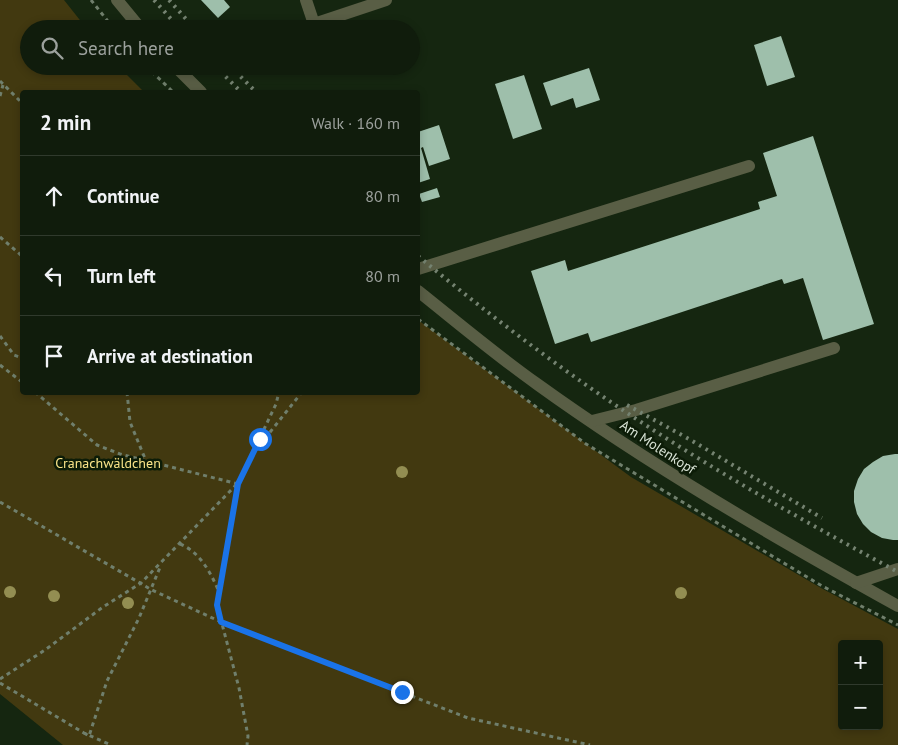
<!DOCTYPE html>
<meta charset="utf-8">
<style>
:root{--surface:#101c0c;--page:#192515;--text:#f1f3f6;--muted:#9ca19d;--line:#303a2d}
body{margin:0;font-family:"PT Sans",sans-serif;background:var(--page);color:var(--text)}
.controls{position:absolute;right:15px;bottom:15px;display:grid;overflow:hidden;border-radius:5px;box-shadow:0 2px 8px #0003}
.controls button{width:45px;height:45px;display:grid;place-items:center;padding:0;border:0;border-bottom:1px solid var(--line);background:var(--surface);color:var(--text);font:25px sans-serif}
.stop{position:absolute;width:15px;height:15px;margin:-11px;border:4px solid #1a73e8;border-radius:50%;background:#fff}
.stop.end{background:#1a73e8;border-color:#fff;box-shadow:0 1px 5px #0008}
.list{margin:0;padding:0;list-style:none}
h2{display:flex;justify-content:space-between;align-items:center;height:65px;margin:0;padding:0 20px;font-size:21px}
h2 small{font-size:16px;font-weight:400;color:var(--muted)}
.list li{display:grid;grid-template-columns:32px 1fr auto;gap:15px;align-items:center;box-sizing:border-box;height:80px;padding:0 20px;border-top:1px solid var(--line)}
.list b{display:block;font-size:19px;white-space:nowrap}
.list em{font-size:16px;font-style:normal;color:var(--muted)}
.icon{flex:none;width:28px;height:28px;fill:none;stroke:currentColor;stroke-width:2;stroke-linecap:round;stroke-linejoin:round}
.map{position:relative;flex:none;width:898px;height:745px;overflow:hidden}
.search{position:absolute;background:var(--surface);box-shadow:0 2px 8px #0003;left:20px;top:20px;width:400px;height:55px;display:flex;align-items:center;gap:12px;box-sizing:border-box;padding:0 18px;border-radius:28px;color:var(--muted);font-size:19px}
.panel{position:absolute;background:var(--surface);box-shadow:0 2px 8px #0003;left:20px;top:90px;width:400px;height:305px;border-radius:5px}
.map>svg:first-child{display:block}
.green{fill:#423910;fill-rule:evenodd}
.building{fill:#9ebfab}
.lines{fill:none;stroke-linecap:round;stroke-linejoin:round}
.path{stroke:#707f6c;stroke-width:3;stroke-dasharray:4 4;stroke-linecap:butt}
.minor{stroke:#595e45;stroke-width:12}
.rail{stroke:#758371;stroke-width:4;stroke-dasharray:2.5 5;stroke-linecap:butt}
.tree{fill:#938e52}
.route{stroke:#1a73e8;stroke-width:6}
.labels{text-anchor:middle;stroke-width:5;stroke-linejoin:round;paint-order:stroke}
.street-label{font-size:14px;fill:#d8e3d5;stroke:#0c1c07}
.park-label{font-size:14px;fill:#fae488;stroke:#0c1c07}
</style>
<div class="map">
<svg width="898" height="745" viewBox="0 0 898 745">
<rect width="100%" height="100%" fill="#152610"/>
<!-- green -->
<path class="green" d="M 0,0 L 64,0 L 87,29 L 29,29 L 29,66 L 118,66 L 144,92 L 22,92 L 22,392 L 418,392 L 418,320 L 631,477 L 821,588 L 898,629 L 898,745 L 63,745 L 0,694 ZM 842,644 L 879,644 L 879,726 L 842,726 Z"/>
<!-- building -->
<g class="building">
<path d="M 201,0 L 224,0 L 230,7 L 218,18 Z"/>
<path d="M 781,36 L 795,77 L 767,86 L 754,45 Z"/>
<path d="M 589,68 L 600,100 L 576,108 L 573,98 L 551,106 L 543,83 Z"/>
<path d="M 524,75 L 542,129 L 513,139 L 495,84 Z"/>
<path d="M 439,125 L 450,159 L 429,166 L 423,147 L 421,148 L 430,179 L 418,183 L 418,132 Z"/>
<path d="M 813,136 L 874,324 L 823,340 L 803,278 L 784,284 L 782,279 L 591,342 L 588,333 L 555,344 L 531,271 L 565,260 L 568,271 L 760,209 L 758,202 L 777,196 L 763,153 Z"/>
<path d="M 437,188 L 440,197 L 422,202 L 419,194 Z"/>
<path d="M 895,454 L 898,454 L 898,540 L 893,540 L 882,538 L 871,532 L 863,524 L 857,514 L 854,502 L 854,491 L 858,479 L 864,469 L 873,462 L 883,456 Z"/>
</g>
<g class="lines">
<!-- path -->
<g class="path">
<path d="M 91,0 L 114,29"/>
<path d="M 146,66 L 173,92"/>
<path d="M 0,81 L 22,103"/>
<path d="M 0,96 L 3,85"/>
<path d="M 0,237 L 22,256"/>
<path d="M 418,319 L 586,444 L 822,586 L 898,625"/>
<path d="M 0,336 L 14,355 L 22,358"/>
<path d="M 0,365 L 22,382"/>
<path d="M 35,392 L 97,445 L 120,454 L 238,484 L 276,404 L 279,392"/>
<path d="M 127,392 L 130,422 L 146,461"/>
<path d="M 255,451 L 302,392"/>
<path d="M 238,484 L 217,605 L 239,688 L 248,736 L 247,745"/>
<path d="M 0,502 L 152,590 L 221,622 L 468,718 L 590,745"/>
<path d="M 180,544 C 200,552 211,573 219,592"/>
<path d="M 0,679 L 45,650 L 103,607 L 141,583 L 237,484"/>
<path d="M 0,683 L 84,733 L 111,745"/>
<path d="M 84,733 L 89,736 L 107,681 L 139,618 L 161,565"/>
</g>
<!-- minor -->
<g class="minor">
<path d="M 117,0 L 141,29"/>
<path d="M 306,0 L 314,24 L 386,0"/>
<path d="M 175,66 L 201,92"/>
<path d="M 418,269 L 749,166"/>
<path d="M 418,291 C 457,322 496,355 537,384 C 652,467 774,537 898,606"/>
<path d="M 592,421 L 636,410 L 834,348"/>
<path d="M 856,583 L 898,569"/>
</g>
<!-- rail -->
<g class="rail">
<path d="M 154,0 L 180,29"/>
<path d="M 169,0 L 195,29"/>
<path d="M 215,66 L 241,92"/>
<path d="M 230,66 L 256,92"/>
<path d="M 418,256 C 477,305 538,352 602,396 C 697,461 796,517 898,572"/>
<path d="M 627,405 L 689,439 L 822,518"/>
</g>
</g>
<!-- trees -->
<g class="tree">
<circle cx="402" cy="472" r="6"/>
<circle cx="10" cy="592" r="6"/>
<circle cx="681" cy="593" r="6"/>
<circle cx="54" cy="596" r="6"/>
<circle cx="128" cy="603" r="6"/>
</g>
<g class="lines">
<!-- route -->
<path class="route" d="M 260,439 L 238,484 L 217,605 L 221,622 L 402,692"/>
</g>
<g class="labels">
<!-- street labels -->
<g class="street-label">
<text transform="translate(658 447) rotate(33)" y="5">Am Molenkopf</text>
</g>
<!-- park labels -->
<g class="park-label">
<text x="108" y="468">Cranachwäldchen</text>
</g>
</g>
</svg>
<div class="controls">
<button>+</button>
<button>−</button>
</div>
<div class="stop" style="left:260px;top:439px"></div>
<div class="stop end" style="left:402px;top:692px"></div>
<div class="search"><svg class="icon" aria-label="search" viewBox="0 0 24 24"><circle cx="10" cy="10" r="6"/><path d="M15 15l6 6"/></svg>Search here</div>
<section class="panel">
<h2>2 min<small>Walk · 160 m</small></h2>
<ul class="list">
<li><svg class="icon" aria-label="ahead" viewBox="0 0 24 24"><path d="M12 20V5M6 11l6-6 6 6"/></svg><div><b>Continue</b></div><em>80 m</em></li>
<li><svg class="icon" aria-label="left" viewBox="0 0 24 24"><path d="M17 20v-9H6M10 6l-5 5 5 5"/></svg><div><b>Turn left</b></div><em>80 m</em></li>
<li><svg class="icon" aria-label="arrive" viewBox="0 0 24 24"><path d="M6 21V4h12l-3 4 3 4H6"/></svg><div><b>Arrive at destination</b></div></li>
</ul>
</section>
</div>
